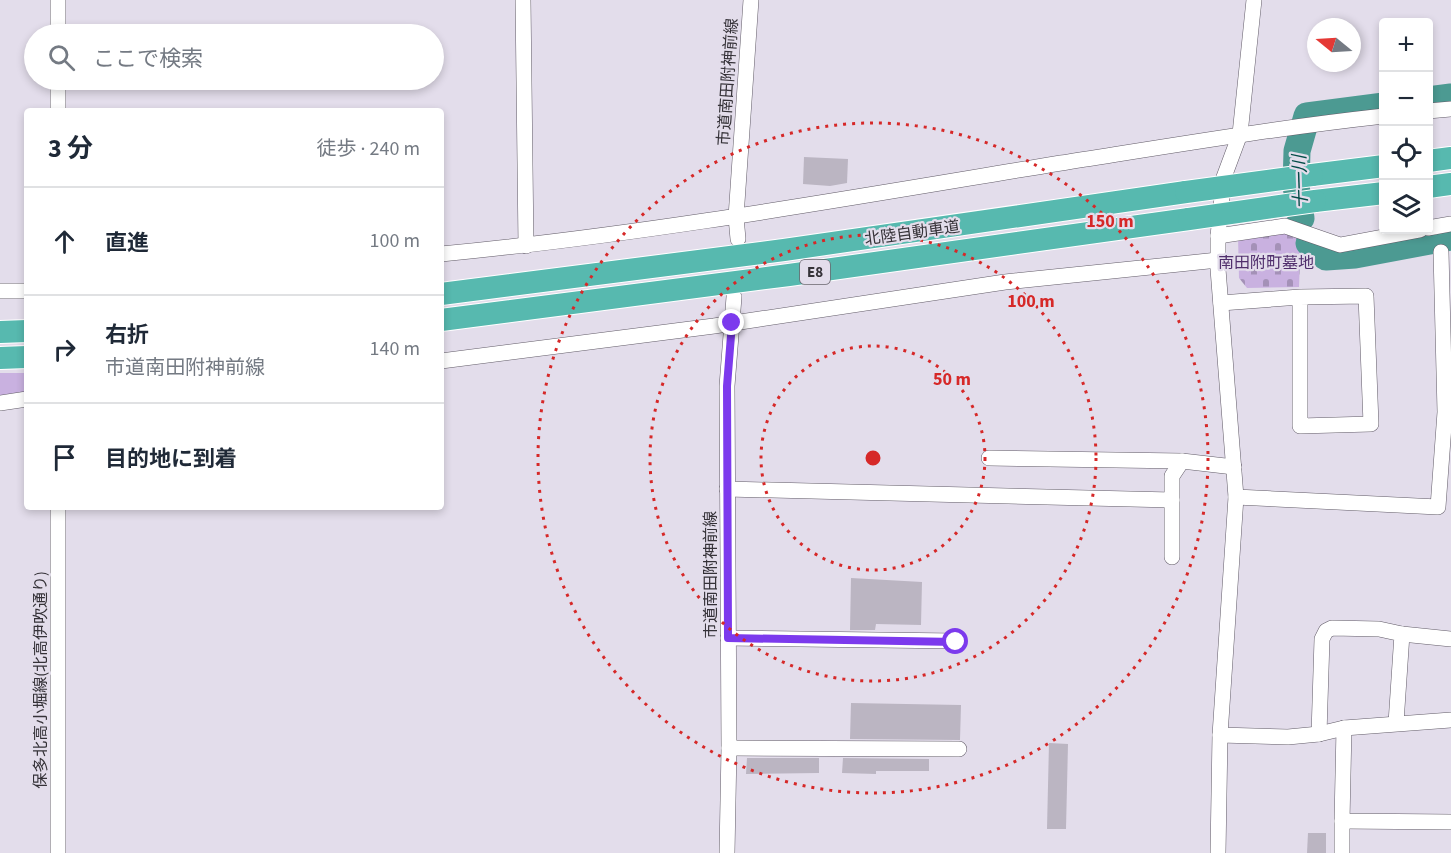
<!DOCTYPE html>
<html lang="ja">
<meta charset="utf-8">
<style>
:root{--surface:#fff;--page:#f2f2f3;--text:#1f2937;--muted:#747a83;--line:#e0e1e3}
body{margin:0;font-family:"Source Sans 3","Noto Sans JP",sans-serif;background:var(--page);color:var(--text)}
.controls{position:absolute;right:18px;top:18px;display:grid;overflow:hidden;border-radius:6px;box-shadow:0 3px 9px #0003}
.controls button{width:54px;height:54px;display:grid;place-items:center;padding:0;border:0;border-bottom:2px solid var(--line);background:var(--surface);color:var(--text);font:30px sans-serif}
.compass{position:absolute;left:1307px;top:18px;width:54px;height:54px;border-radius:50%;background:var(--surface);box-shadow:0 3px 9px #0003;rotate:288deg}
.stop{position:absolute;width:18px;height:18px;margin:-14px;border:4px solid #7c3aed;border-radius:50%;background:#fff}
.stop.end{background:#7c3aed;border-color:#fff;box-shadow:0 2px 6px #0008}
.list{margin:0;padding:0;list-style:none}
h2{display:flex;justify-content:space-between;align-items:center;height:78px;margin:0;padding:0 24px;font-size:26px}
h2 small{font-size:20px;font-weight:400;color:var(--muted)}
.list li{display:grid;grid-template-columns:39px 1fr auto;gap:18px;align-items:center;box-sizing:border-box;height:108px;padding:0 24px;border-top:2px solid var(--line)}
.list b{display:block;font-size:22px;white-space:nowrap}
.list p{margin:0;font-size:20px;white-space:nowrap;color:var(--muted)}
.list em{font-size:20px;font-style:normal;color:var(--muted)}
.icon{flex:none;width:33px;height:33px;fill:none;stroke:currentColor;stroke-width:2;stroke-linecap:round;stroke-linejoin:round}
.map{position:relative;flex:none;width:1451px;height:853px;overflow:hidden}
.search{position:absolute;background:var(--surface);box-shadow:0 3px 9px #0003;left:24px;top:24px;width:420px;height:66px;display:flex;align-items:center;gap:15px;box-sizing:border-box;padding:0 21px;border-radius:33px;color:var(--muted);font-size:22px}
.panel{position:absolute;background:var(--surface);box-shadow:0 3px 9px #0003;left:24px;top:108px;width:420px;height:402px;border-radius:6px}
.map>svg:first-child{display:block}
.green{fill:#c9b1e0}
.cemetery{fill:url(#cemetery-stones)}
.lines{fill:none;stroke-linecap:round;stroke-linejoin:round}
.river{stroke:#4c9a92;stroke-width:27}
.building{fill:#bbb5c2}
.minor-casing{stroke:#625c68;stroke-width:16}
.highway-casing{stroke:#fff;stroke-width:24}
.minor{stroke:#fff;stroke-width:15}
.highway{stroke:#57b9af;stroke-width:22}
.highway-bridge-casing{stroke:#fff;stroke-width:24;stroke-linecap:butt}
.highway-bridge{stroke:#57b9af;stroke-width:22}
.route{stroke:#7c3aed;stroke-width:8}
.ring{fill:none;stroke:#d62828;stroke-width:3;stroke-dasharray:3 6}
.labels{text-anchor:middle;stroke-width:4.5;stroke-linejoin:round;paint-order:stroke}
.shield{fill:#e3ddeb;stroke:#69656e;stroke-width:1.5}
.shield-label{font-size:15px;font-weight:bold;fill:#353238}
.street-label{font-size:16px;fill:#353238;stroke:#e3ddeb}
.park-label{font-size:16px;fill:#502e6c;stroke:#e3ddeb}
.water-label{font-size:18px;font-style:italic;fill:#044d48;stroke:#e3ddeb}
.centre{fill:#d62828;stroke:#e3ddeb;stroke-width:3}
.ring-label{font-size:18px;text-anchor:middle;font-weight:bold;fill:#d62828;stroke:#e3ddeb;stroke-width:4.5;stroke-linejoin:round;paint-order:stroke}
</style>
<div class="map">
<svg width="1451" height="853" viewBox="0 0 1451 853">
<defs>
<pattern id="cemetery-stones" width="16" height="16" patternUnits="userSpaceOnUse" patternTransform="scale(1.5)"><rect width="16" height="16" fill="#c9b1e0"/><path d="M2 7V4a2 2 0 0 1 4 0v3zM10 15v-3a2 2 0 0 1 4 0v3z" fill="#a491b7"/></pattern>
</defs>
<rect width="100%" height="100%" fill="#e3ddeb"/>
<!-- green -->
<path class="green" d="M 0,373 L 27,373 L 27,394 L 0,398 Z"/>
<!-- cemetery -->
<path class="cemetery" d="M 1301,233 L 1299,287 L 1247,288 L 1239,278 L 1238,236 Z"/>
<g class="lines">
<!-- river -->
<g class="river">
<path d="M 1428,100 L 1451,97"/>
<path d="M 1301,218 L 1296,186 L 1297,151 L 1307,116 L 1384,106"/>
<path d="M 1309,243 L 1326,257 L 1355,255 L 1451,237"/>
</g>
</g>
<!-- building -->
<g class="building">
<path d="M 804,157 L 848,159 L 847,183 L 830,186 L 803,184 Z"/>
<path d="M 851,578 L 922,582 L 921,625 L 876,624 L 875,630 L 850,630 Z"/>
<path d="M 851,703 L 961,705 L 960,740 L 850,739 Z"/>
<path d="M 1049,743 L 1068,744 L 1066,829 L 1047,829 Z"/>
<path d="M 747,758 L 819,758 L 819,773 L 746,774 Z"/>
<path d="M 843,758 L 929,759 L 929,771 L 876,771 L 876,774 L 842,773 Z"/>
<path d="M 1308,833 L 1326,833 L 1326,853 L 1307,853 Z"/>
</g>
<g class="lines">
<defs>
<g id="minor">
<path d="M 58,0 L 58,34"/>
<path d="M 523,0 L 526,246"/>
<path d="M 58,80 L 58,111"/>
<path d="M 1428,111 L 1451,109"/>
<path d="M 1428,228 L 1451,224"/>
<path d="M 1218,236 L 1285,226 L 1340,245 L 1420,230"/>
<path d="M 738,239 L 736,217 L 751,0"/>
<path d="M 441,254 C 649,234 855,197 1061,163 C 1169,146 1275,128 1384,116"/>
<path d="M 0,291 L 27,291"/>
<path d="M 1221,303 L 1300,297 L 1366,296 L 1371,424 L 1300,426 L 1300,297"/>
<path d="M 441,361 L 714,326 L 1005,282 L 1218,260"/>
<path d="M 0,403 L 27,399"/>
<path d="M 989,458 L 1182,461 L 1234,467"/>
<path d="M 727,489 L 1172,500"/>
<path d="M 1236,497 L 1438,507 L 1445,412 L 1441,252"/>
<path d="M 58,507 L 58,853"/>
<path d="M 1172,557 L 1172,476 L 1182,461"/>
<path d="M 1402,634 L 1451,639"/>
<path d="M 728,638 L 956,641"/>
<path d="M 1344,728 L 1342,821 L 1451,822"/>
<path d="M 1319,734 L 1322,639 L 1326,631 L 1332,628 L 1379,629 L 1402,634 L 1396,723"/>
<path d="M 1220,735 L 1288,737 L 1319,734 L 1344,728 L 1451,720"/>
<path d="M 729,748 L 959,749"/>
<path d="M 727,853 L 729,748 L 727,386 L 734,297"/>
<path d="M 1218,853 L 1220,735 L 1236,497 L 1218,269 L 1218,236 L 1224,177 L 1240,134 L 1254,0"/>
<path d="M 1342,853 L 1342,821"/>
</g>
<g id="highway">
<path d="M 1428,161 L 1451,158"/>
<path d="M 1312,175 L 1384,166"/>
<path d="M 1428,187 L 1451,184"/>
<path d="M 1315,201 L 1384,193"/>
<path d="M 441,294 L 784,250 L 1186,192"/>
<path d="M 441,320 L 789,275 L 1189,219"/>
<path d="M 0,332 L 27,331"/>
<path d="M 0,358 L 27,357"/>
</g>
</defs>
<!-- minor casing -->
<use href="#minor" class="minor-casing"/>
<!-- highway casing -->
<use href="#highway" class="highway-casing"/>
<!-- minor -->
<use href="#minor" class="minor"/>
<!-- highway -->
<use href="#highway" class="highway"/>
<defs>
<g id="highway-bridge">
<path d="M 1186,192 L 1312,175"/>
<path d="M 1189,219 L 1315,201"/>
</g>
</defs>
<!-- highway-bridge casing -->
<use href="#highway-bridge" class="highway-bridge-casing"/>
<!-- highway-bridge -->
<use href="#highway-bridge" class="highway-bridge"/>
</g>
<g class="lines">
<!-- route -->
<path class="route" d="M 732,323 L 727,386 L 728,638 L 956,642"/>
</g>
<!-- distance rings -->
<g class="ring">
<circle cx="873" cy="458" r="112"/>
<circle cx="873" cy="458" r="223"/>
<circle cx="873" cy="458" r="335"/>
</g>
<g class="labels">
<!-- shield labels -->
<rect class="shield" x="800" y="260" width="30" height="24" rx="4.5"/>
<g class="shield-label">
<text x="815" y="277">E8</text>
</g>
<!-- street labels -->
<g class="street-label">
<text transform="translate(727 82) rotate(-86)" y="6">市道南田附神前線</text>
<text transform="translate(912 232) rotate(-8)" y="6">北陸自動車道</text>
<text transform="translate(710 575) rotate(-90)" y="6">市道南田附神前線</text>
<text transform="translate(40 680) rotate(-90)" y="6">保多北高小堀線(北高伊吹通り)</text>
</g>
<!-- park labels -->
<g class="park-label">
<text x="1266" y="268">南田附町墓地</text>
</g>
<!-- water labels -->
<g class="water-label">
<text transform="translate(1300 182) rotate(-92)" y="6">十一川</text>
</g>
</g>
<circle cx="873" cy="458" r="9" class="centre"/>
<g class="ring-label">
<text x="1110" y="227">150 m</text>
<text x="1031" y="307">100 m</text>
<text x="952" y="385">50 m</text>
</g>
</svg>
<div class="controls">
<button>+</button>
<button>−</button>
<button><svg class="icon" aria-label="locate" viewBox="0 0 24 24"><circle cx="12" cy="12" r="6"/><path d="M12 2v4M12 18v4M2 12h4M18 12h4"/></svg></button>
<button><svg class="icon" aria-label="layers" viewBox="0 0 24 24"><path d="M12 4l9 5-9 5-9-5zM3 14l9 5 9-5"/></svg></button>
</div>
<svg class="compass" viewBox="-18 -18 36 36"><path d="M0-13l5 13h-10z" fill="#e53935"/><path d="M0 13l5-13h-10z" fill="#747a83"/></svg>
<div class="stop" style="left:956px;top:642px"></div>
<div class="stop end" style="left:732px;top:323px"></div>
<div class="search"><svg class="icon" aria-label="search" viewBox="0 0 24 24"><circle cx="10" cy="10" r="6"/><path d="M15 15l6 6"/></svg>ここで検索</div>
<section class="panel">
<h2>3 分<small>徒歩 · 240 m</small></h2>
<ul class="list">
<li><svg class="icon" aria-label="ahead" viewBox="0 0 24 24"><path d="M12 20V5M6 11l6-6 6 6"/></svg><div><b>直進</b></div><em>100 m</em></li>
<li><svg class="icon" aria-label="right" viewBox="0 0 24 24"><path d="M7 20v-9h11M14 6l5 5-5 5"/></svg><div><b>右折</b><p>市道南田附神前線</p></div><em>140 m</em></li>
<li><svg class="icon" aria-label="arrive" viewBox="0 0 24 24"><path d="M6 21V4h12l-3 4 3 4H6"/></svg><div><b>目的地に到着</b></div></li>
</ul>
</section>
</div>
